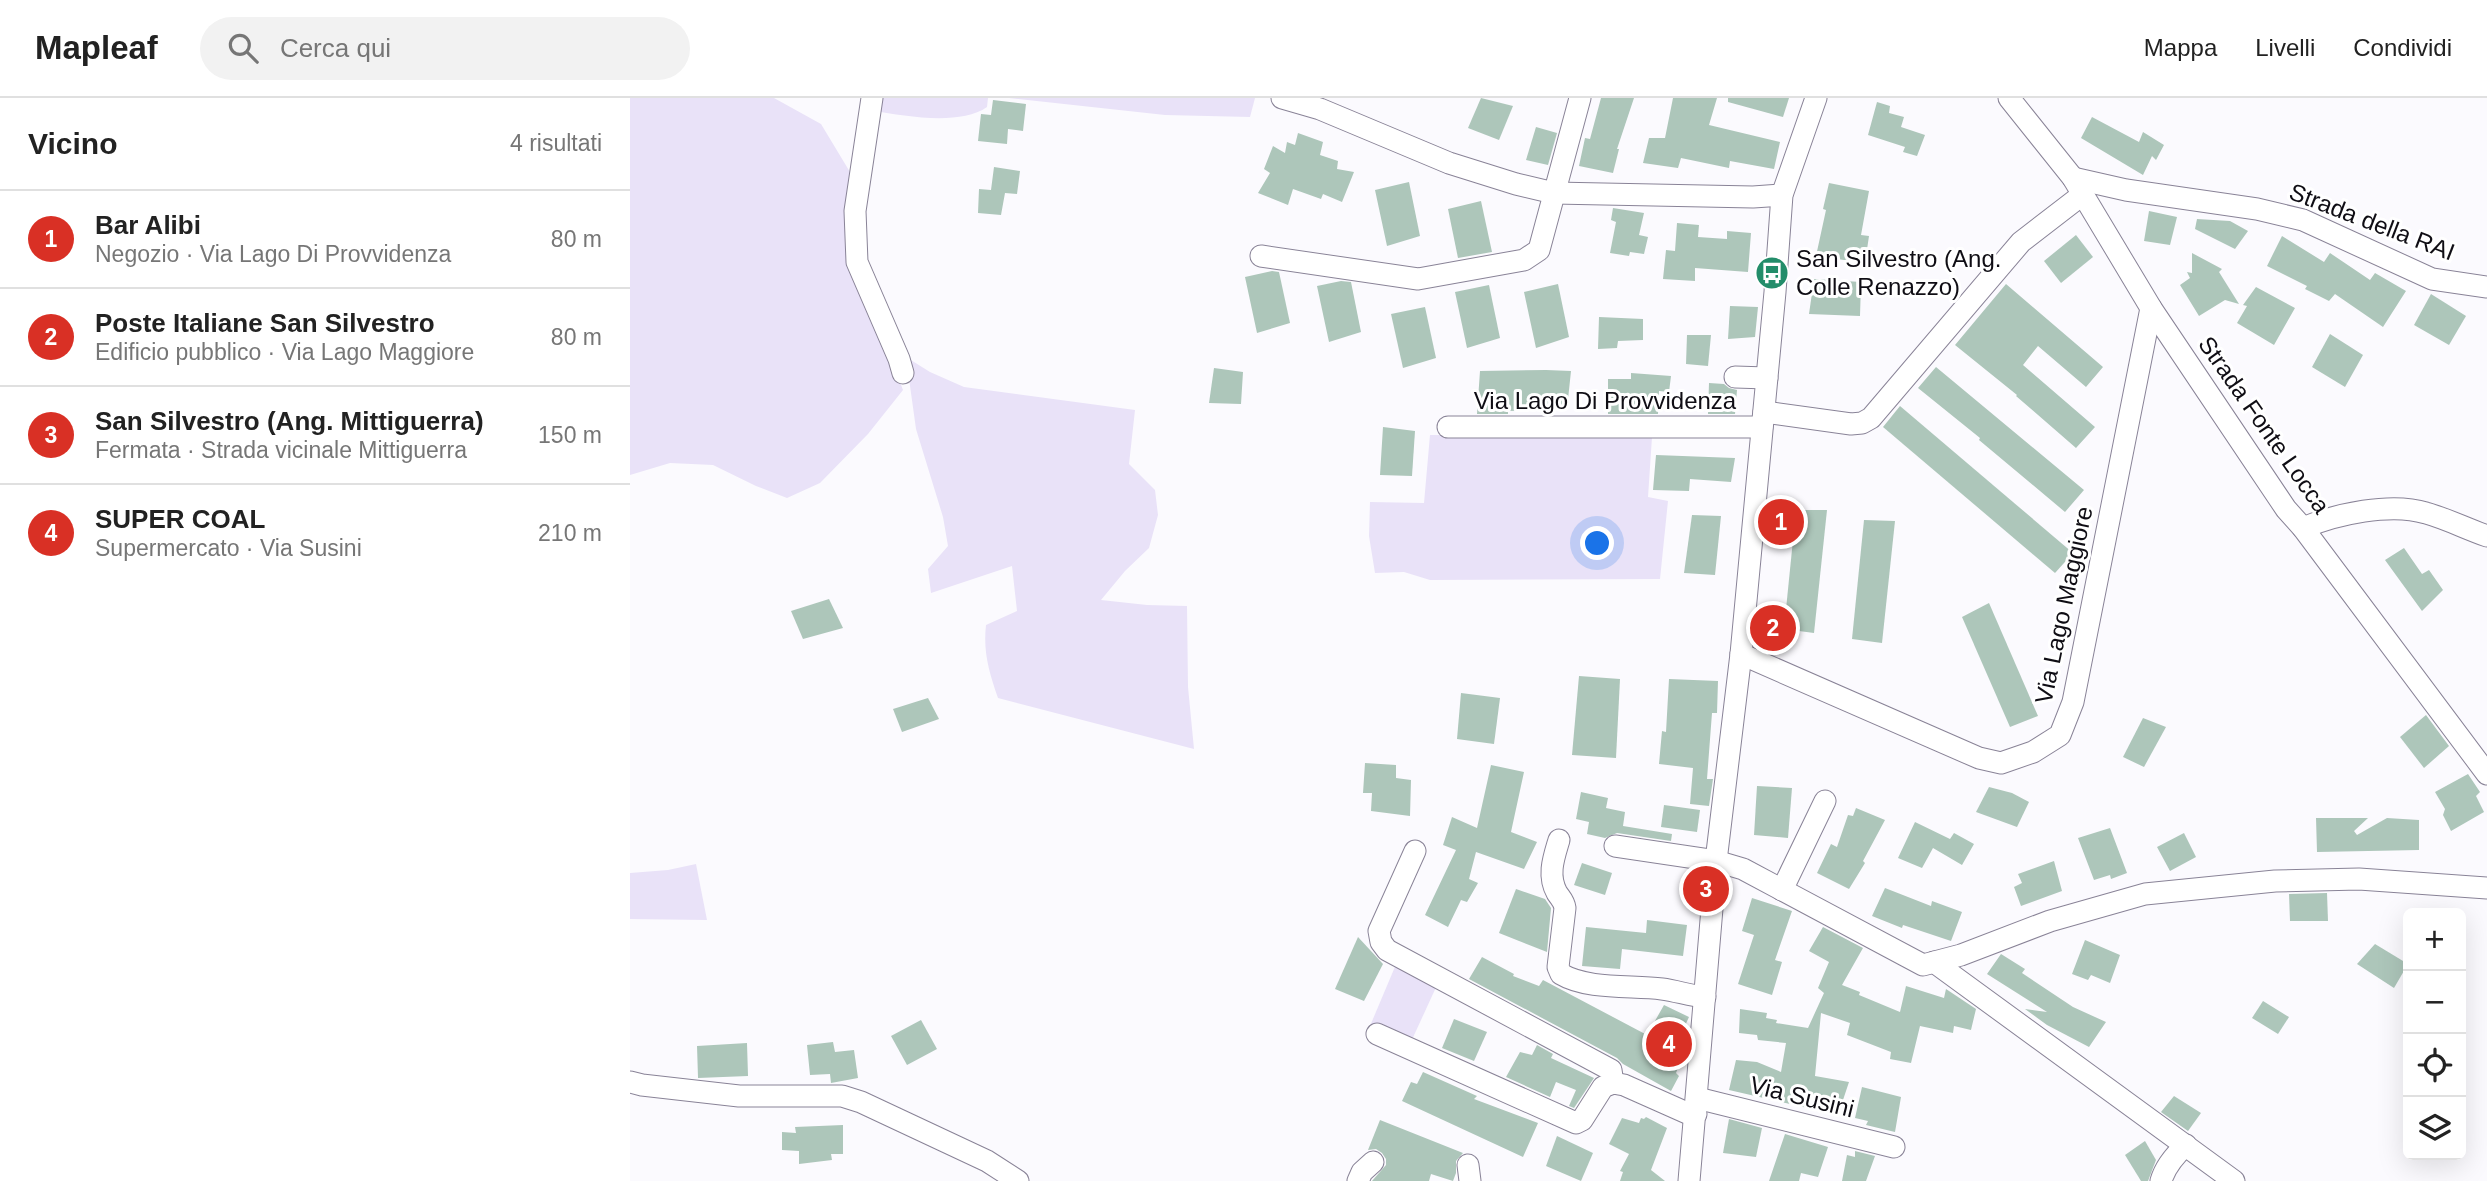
<!DOCTYPE html>
<html lang="it">
<meta charset="utf-8">
<style>
:root{--surface:#fff;--page:#f2f2f2;--text:#222;--muted:#767676;--line:#e0e0e0;--accent:#d93025}
body{margin:0;font-family:Arial,sans-serif;background:var(--page);color:var(--text)}
.controls{position:absolute;right:21px;bottom:21px;display:grid;overflow:hidden;border-radius:10px;box-shadow:0 7px 28px #0002}
.controls button{width:63px;height:63px;display:grid;place-items:center;padding:0;border:0;border-bottom:2px solid var(--line);background:var(--surface);color:var(--text);font:35px sans-serif}
.you{position:absolute;left:968px;top:446px;width:24px;height:24px;margin:-18px;border:5px solid #fff;border-radius:50%;background:#1a73e8;box-shadow:0 0 0 10px #1a73e833}
.badge{display:grid;place-items:center;width:46px;height:46px;border-radius:50%;background:var(--accent);color:#fff;font-size:23px;font-weight:700}
.pin{position:absolute;translate:-50% -50%;border:4px solid #fff;box-shadow:0 2px 7px #0006}
.list{margin:0;padding:0;list-style:none}
h2{display:flex;justify-content:space-between;align-items:center;height:91px;margin:0;padding:0 28px;font-size:30px}
h2 small{font-size:23px;font-weight:400;color:var(--muted)}
.list li{display:grid;grid-template-columns:46px 1fr auto;gap:21px;align-items:center;box-sizing:border-box;height:98px;padding:0 28px;border-top:2px solid var(--line)}
.list b{display:block;font-size:26px;white-space:nowrap}
.list p{margin:0;font-size:23px;white-space:nowrap;color:var(--muted)}
.list em{font-size:23px;font-style:normal;color:var(--muted)}
.icon{flex:none;width:38px;height:38px;fill:none;stroke:currentColor;stroke-width:2;stroke-linecap:round;stroke-linejoin:round}
.map{position:relative;flex:none;width:1857px;height:1083px;overflow:hidden}
header{display:flex;align-items:center;gap:42px;box-sizing:border-box;height:98px;padding:0 35px;background:var(--surface);border-bottom:2px solid var(--line)}
header strong{font-size:33px}
nav{display:flex;gap:38px;margin-inline-start:auto;font-size:24px}
.search{width:490px;height:63px;background:var(--page);display:flex;align-items:center;gap:18px;box-sizing:border-box;padding:0 24px;border-radius:38px;color:var(--muted);font-size:26px}
main{display:flex}
aside{flex:1;background:var(--surface)}
.map>svg:first-child{display:block}
.green{fill:#e9e2f8}
.building{fill:#adc6ba}
.lines{fill:none;stroke-linecap:round;stroke-linejoin:round}
.minor-casing{stroke:#898397;stroke-width:23}
.minor{stroke:#fff;stroke-width:21}
.labels{text-anchor:middle;stroke-width:6;stroke-linejoin:round;paint-order:stroke}
.street-label{font-size:24px;fill:#0f0d14;stroke:#fff}
.poi-label{font-size:24px;fill:#0f0d14;stroke:#fff;text-anchor:start}
</style>
<header>
<strong>Mapleaf</strong>
<div class="search"><svg class="icon" aria-label="search" viewBox="0 0 24 24"><circle cx="10" cy="10" r="6"/><path d="M15 15l6 6"/></svg>Cerca qui</div>
<nav><a>Mappa</a><a>Livelli</a><a>Condividi</a></nav>
</header>
<main>
<aside>
<h2>Vicino<small>4 risultati</small></h2>
<ul class="list">
<li><span class="badge">1</span><div><b>Bar Alibi</b><p>Negozio · Via Lago Di Provvidenza</p></div><em>80 m</em></li>
<li><span class="badge">2</span><div><b>Poste Italiane San Silvestro</b><p>Edificio pubblico · Via Lago Maggiore</p></div><em>80 m</em></li>
<li><span class="badge">3</span><div><b>San Silvestro (Ang. Mittiguerra)</b><p>Fermata · Strada vicinale Mittiguerra</p></div><em>150 m</em></li>
<li><span class="badge">4</span><div><b>SUPER COAL</b><p>Supermercato · Via Susini</p></div><em>210 m</em></li>
</ul>
</aside>
<div class="map">
<svg width="1857" height="1083" viewBox="0 0 1857 1083">
<rect width="100%" height="100%" fill="#fbfafe"/>
<!-- green -->
<g class="green">
<path d="M 0,0 L 144,0 L 191,26 L 226,84 L 224,163 L 273,292 L 238,336 L 190,385 L 157,400 L 126,388 L 83,367 L 40,365 L 0,377 Z"/>
<path d="M 245,0 L 358,0 L 357,9 C 330,28 275,18 244,13 Z"/>
<path d="M 379,0 L 625,0 L 620,19 L 535,17 Z"/>
<path d="M 276,259 L 300,274 L 334,289 L 505,312 L 499,366 L 525,392 L 528,417 L 519,450 L 495,473 L 471,502 L 517,507 L 557,508 L 558,589 L 564,651 L 368,600 C 359,574 353,554 356,527 L 387,513 L 382,468 L 301,495 L 298,471 L 318,448 L 313,419 L 286,331 Z"/>
<path d="M 800,337 L 1022,339 L 1018,399 L 1038,403 L 1030,481 L 800,482 L 774,474 L 745,475 L 739,438 L 740,404 L 794,405 Z"/>
<path d="M 66,766 L 77,822 L 0,821 L 0,775 L 38,772 Z"/>
<path d="M 767,864 L 808,885 L 780,946 L 740,928 Z"/>
</g>
<!-- building -->
<g class="building">
<path d="M 851,0 L 883,8 L 869,42 L 838,30 Z"/>
<path d="M 971,0 L 1004,0 L 987,51 L 989,51 L 983,75 L 949,68 L 955,40 L 960,41 Z"/>
<path d="M 1043,0 L 1087,0 L 1079,27 L 1150,44 L 1144,71 L 1100,63 L 1099,70 L 1051,60 L 1048,70 L 1013,65 L 1019,40 L 1035,40 Z"/>
<path d="M 1098,0 L 1159,0 L 1153,19 L 1098,4 Z"/>
<path d="M 363,2 L 396,6 L 393,33 L 378,31 L 377,46 L 348,43 L 351,16 L 361,17 Z"/>
<path d="M 1247,4 L 1260,8 L 1259,15 L 1274,19 L 1271,29 L 1295,37 L 1287,58 L 1273,54 L 1275,49 L 1238,37 Z"/>
<path d="M 1462,19 L 1509,44 L 1513,34 L 1534,47 L 1526,62 L 1522,58 L 1513,77 L 1451,40 Z"/>
<path d="M 906,29 L 927,35 L 918,67 L 896,62 Z"/>
<path d="M 668,35 L 693,44 L 690,57 L 708,63 L 707,71 L 724,74 L 712,104 L 693,96 L 691,101 L 663,91 L 658,107 L 628,95 L 640,75 L 634,71 L 643,48 L 655,55 L 657,44 L 665,47 Z"/>
<path d="M 364,69 L 390,73 L 387,96 L 375,95 L 371,117 L 348,115 L 349,91 L 361,92 Z"/>
<path d="M 779,84 L 790,138 L 757,148 L 745,92 Z"/>
<path d="M 1199,85 L 1239,93 L 1231,137 L 1239,138 L 1235,165 L 1186,158 L 1196,112 L 1193,111 Z"/>
<path d="M 851,103 L 862,154 L 828,160 L 818,111 Z"/>
<path d="M 983,110 L 1014,115 L 1009,137 L 1018,139 L 1014,156 L 1000,154 L 999,158 L 980,155 L 986,124 L 981,122 Z"/>
<path d="M 1519,113 L 1547,119 L 1540,147 L 1514,143 Z"/>
<path d="M 1567,121 L 1600,123 L 1618,133 L 1605,151 L 1565,131 Z"/>
<path d="M 1047,125 L 1069,127 L 1068,139 L 1097,141 L 1097,133 L 1121,135 L 1118,174 L 1065,170 L 1065,183 L 1033,181 L 1036,152 L 1045,153 Z"/>
<path d="M 1446,137 L 1463,159 L 1431,185 L 1414,163 Z"/>
<path d="M 1652,138 L 1694,164 L 1700,155 L 1740,182 L 1745,175 L 1776,193 L 1753,229 L 1705,196 L 1699,203 L 1675,191 L 1677,188 L 1637,168 Z"/>
<path d="M 1562,155 L 1592,171 L 1589,174 L 1609,206 L 1595,202 L 1569,218 L 1550,187 L 1560,180 L 1557,174 L 1562,175 Z"/>
<path d="M 642,173 L 649,174 L 660,225 L 627,235 L 615,179 Z"/>
<path d="M 1184,181 L 1231,184 L 1230,218 L 1179,216 Z"/>
<path d="M 711,183 L 721,184 L 731,234 L 699,244 L 687,188 Z"/>
<path d="M 928,186 L 939,239 L 906,250 L 894,194 Z"/>
<path d="M 1376,186 L 1473,269 L 1456,289 L 1408,248 L 1393,267 L 1465,329 L 1446,350 L 1386,298 L 1387,297 L 1325,247 Z"/>
<path d="M 859,187 L 870,240 L 837,250 L 825,194 Z"/>
<path d="M 1626,189 L 1665,210 L 1644,247 L 1607,225 L 1617,208 L 1613,207 Z"/>
<path d="M 1801,196 L 1836,218 L 1819,247 L 1784,227 Z"/>
<path d="M 1100,208 L 1128,209 L 1125,239 L 1098,241 Z"/>
<path d="M 795,209 L 806,260 L 773,270 L 761,216 Z"/>
<path d="M 969,219 L 1013,221 L 1013,242 L 988,243 L 987,250 L 968,251 Z"/>
<path d="M 1700,236 L 1733,257 L 1715,289 L 1682,269 Z"/>
<path d="M 1057,237 L 1081,237 L 1078,268 L 1056,266 Z"/>
<path d="M 1306,269 L 1454,392 L 1435,414 L 1349,342 L 1350,340 L 1288,290 Z"/>
<path d="M 584,270 L 613,274 L 611,306 L 579,305 Z"/>
<path d="M 916,272 L 941,273 L 937,311 L 878,313 L 878,316 L 847,316 L 850,273 Z"/>
<path d="M 1001,275 L 1041,278 L 1039,294 L 1029,293 L 1028,316 L 978,316 L 978,281 L 1001,281 Z"/>
<path d="M 1079,285 L 1094,286 L 1099,290 L 1107,292 L 1105,316 L 1078,316 Z"/>
<path d="M 1270,308 L 1443,455 L 1425,475 L 1253,329 Z"/>
<path d="M 753,329 L 785,333 L 782,378 L 750,377 Z"/>
<path d="M 1026,357 L 1105,360 L 1101,384 L 1060,381 L 1059,393 L 1023,392 Z"/>
<path d="M 1166,412 L 1197,412 L 1184,535 L 1154,531 Z"/>
<path d="M 1062,417 L 1091,418 L 1085,477 L 1054,475 Z"/>
<path d="M 1234,422 L 1265,423 L 1252,545 L 1222,541 Z"/>
<path d="M 1774,450 L 1792,476 L 1799,472 L 1813,492 L 1792,513 L 1755,462 Z"/>
<path d="M 199,501 L 213,530 L 173,541 L 161,513 Z"/>
<path d="M 1359,505 L 1408,618 L 1380,629 L 1332,519 Z"/>
<path d="M 949,578 L 990,581 L 986,660 L 942,657 Z"/>
<path d="M 1039,581 L 1088,583 L 1087,615 L 1082,615 L 1077,681 L 1083,681 L 1079,708 L 1060,706 L 1063,670 L 1029,666 L 1032,633 L 1036,634 Z"/>
<path d="M 831,595 L 870,600 L 864,646 L 827,641 Z"/>
<path d="M 298,600 L 309,621 L 272,634 L 263,611 Z"/>
<path d="M 1796,617 L 1819,648 L 1794,670 L 1770,639 Z"/>
<path d="M 1513,620 L 1536,629 L 1514,669 L 1493,659 Z"/>
<path d="M 735,665 L 766,667 L 766,680 L 781,682 L 780,718 L 741,713 L 742,695 L 733,695 Z"/>
<path d="M 861,667 L 894,674 L 881,734 L 907,744 L 894,771 L 846,754 L 839,781 L 848,785 L 837,804 L 831,802 L 818,829 L 795,817 L 826,752 L 813,747 L 822,719 L 847,730 Z"/>
<path d="M 1838,676 L 1850,694 L 1846,698 L 1854,714 L 1821,733 L 1813,717 L 1815,711 L 1805,694 Z"/>
<path d="M 1127,688 L 1162,690 L 1158,740 L 1124,737 Z"/>
<path d="M 1359,689 L 1382,695 L 1399,704 L 1387,729 L 1346,714 Z"/>
<path d="M 951,694 L 978,700 L 976,710 L 995,714 L 993,728 L 1042,736 L 1041,743 L 987,735 L 975,740 L 957,736 L 959,724 L 946,721 Z"/>
<path d="M 1034,707 L 1070,712 L 1067,734 L 1031,729 Z"/>
<path d="M 1226,710 L 1255,722 L 1233,763 L 1235,765 L 1219,791 L 1187,775 L 1201,746 L 1207,749 L 1218,717 L 1223,718 Z"/>
<path d="M 1686,720 L 1738,720 L 1724,733 L 1727,737 L 1757,720 L 1789,722 L 1789,752 L 1687,754 Z"/>
<path d="M 1285,724 L 1320,741 L 1324,735 L 1344,746 L 1332,767 L 1303,750 L 1292,770 L 1268,760 Z"/>
<path d="M 1480,730 L 1497,775 L 1481,781 L 1480,777 L 1464,782 L 1448,740 Z"/>
<path d="M 1554,735 L 1566,759 L 1540,773 L 1527,749 Z"/>
<path d="M 1424,763 L 1432,793 L 1391,808 L 1384,789 L 1392,785 L 1388,776 Z"/>
<path d="M 952,765 L 982,775 L 975,797 L 944,787 Z"/>
<path d="M 1255,790 L 1301,808 L 1302,803 L 1332,814 L 1321,843 L 1273,827 L 1272,830 L 1242,818 Z"/>
<path d="M 886,791 L 915,801 L 921,810 L 917,854 L 869,835 Z"/>
<path d="M 1697,795 L 1698,823 L 1660,823 L 1659,796 Z"/>
<path d="M 1122,800 L 1162,813 L 1145,862 L 1152,864 L 1142,897 L 1108,886 L 1124,837 L 1112,833 Z"/>
<path d="M 1017,822 L 1057,827 L 1053,858 L 992,851 L 990,871 L 952,868 L 956,829 L 1016,835 Z"/>
<path d="M 1193,829 L 1233,850 L 1212,887 L 1230,894 L 1229,897 L 1270,914 L 1276,888 L 1314,900 L 1316,891 L 1346,911 L 1341,932 L 1324,928 L 1323,935 L 1290,928 L 1281,965 L 1260,961 L 1261,954 L 1217,937 L 1220,925 L 1191,915 L 1185,978 L 1219,984 L 1208,1017 L 1099,992 L 1106,962 L 1127,964 L 1151,974 L 1156,945 L 1128,942 L 1127,937 L 1109,935 L 1110,911 L 1137,915 L 1136,920 L 1147,922 L 1146,925 L 1178,930 L 1194,895 L 1188,890 L 1199,864 L 1179,853 Z"/>
<path d="M 728,839 L 753,866 L 734,903 L 705,891 Z"/>
<path d="M 1455,842 L 1490,857 L 1480,885 L 1461,877 L 1458,882 L 1442,876 Z"/>
<path d="M 1745,846 L 1778,866 L 1764,890 L 1727,866 Z"/>
<path d="M 1371,856 L 1395,871 L 1392,875 L 1443,909 L 1476,924 L 1459,949 L 1417,927 L 1395,911 L 1417,914 L 1357,876 Z"/>
<path d="M 852,859 L 884,876 L 883,878 L 909,888 L 913,882 L 1017,937 L 1034,907 L 1059,919 L 1052,934 L 1054,936 L 1050,946 L 1053,948 L 1050,957 L 1052,959 L 1046,975 L 1049,978 L 1041,993 L 993,966 L 987,960 L 839,881 Z"/>
<path d="M 1633,903 L 1659,919 L 1648,936 L 1622,920 Z"/>
<path d="M 824,921 L 857,934 L 844,963 L 812,950 Z"/>
<path d="M 291,922 L 307,951 L 277,967 L 261,938 Z"/>
<path d="M 203,944 L 205,954 L 224,952 L 228,980 L 201,985 L 200,976 L 180,977 L 177,947 Z"/>
<path d="M 117,945 L 118,978 L 68,980 L 67,948 Z"/>
<path d="M 907,947 L 923,956 L 921,960 L 964,980 L 944,1010 L 939,1008 L 946,992 L 926,984 L 920,999 L 876,979 L 890,954 L 902,957 Z"/>
<path d="M 793,974 L 847,998 L 844,1001 L 908,1025 L 893,1059 L 772,1003 L 781,984 L 787,986 Z"/>
<path d="M 1232,989 L 1271,999 L 1265,1034 L 1236,1027 L 1238,1023 L 1225,1020 Z"/>
<path d="M 1544,998 L 1571,1015 L 1558,1033 L 1531,1014 Z"/>
<path d="M 1016,1019 L 1037,1030 L 1021,1072 L 1035,1083 L 990,1083 L 993,1074 L 990,1073 L 999,1056 L 979,1046 L 992,1020 L 1009,1025 L 1011,1020 L 1014,1021 Z"/>
<path d="M 1099,1021 L 1132,1030 L 1126,1059 L 1093,1055 Z"/>
<path d="M 750,1022 L 833,1055 L 826,1063 L 826,1075 L 823,1083 L 801,1076 L 799,1083 L 742,1083 L 756,1067 L 756,1061 L 752,1055 L 746,1051 L 738,1052 Z"/>
<path d="M 213,1027 L 213,1056 L 201,1056 L 202,1062 L 169,1066 L 169,1053 L 152,1052 L 152,1034 L 166,1035 L 165,1029 Z"/>
<path d="M 1155,1036 L 1198,1049 L 1188,1079 L 1171,1075 L 1169,1083 L 1139,1083 Z"/>
<path d="M 927,1038 L 963,1055 L 951,1083 L 916,1068 Z"/>
<path d="M 1515,1043 L 1526,1062 L 1518,1083 L 1511,1083 L 1495,1057 Z"/>
<path d="M 1225,1053 L 1245,1058 L 1236,1083 L 1212,1083 L 1217,1057 L 1225,1059 Z"/>
</g>
<g class="lines">
<defs>
<g id="minor">
<path d="M 242,0 L 225,113 L 227,164 L 269,261 L 273,275"/>
<path d="M 652,0 L 690,11 L 819,65 L 886,86 L 924,95 L 1123,99 L 1152,97"/>
<path d="M 1379,0 L 1443,80 L 1521,210 L 1656,411 L 1673,430 L 1857,676"/>
<path d="M 1443,80 L 1496,92 L 1627,111 L 1673,122 L 1802,181 L 1857,189"/>
<path d="M 631,158 L 788,181 L 894,162 L 909,152 L 950,0"/>
<path d="M 1105,279 L 1137,280"/>
<path d="M 1134,314 L 1221,326 L 1232,325 L 1241,320 L 1391,144 L 1452,97"/>
<path d="M 818,329 L 1132,329"/>
<path d="M 1673,430 C 1706,416 1761,404 1796,415 C 1817,421 1837,431 1857,438"/>
<path d="M 1111,556 L 1349,660 L 1371,665 L 1403,654 L 1430,637 L 1443,604 L 1521,210"/>
<path d="M 929,742 C 924,759 917,777 927,795 C 931,801 934,803 935,810 L 928,869 L 931,876 C 958,892 1002,887 1032,891 C 1047,893 1061,898 1075,899"/>
<path d="M 985,748 L 1086,763 L 1113,771 L 1293,867 L 1331,857 L 1420,823 L 1515,796 L 1645,783 L 1729,781 L 1857,790"/>
<path d="M 785,753 L 749,833 L 751,844 L 757,852 L 981,972 L 983,985"/>
<path d="M 1152,792 L 1195,703"/>
<path d="M 1304,864 L 1604,1083"/>
<path d="M 747,936 L 946,1025 L 952,1022 L 973,989 L 983,985 L 994,987 L 1057,1015 L 1066,1016"/>
<path d="M 0,984 L 12,987 L 109,998 L 212,998 L 231,1004 L 357,1063 L 388,1083"/>
<path d="M 1067,1000 L 1264,1049"/>
<path d="M 838,1067 L 840,1083"/>
<path d="M 728,1083 L 732,1074 L 743,1064"/>
<path d="M 1059,1083 L 1086,763 L 1111,556 L 1145,194 L 1152,97 L 1186,0"/>
<path d="M 1531,1083 C 1535,1069 1545,1057 1556,1047"/>
</g>
</defs>
<!-- minor casing -->
<use href="#minor" class="minor-casing"/>
<!-- minor -->
<use href="#minor" class="minor"/>
</g>
<!-- icons -->
<defs>
<symbol id="bus-disc" viewBox="-11 -11 22 22"><circle r="9.5" fill="#238d6a" stroke="#fff"/><path d="M-5-6H5V4H4V6H2V4H-2V6H-4V4H-5ZM-3.5-4V0h7V-4ZM-3.5 1.2v1.5H-2V1.2ZM2 1.2v1.5H3.5V1.2Z" fill="#fff"/></symbol>
</defs>
<g fill-rule="evenodd">
<use href="#bus-disc" x="1123" y="156" width="38" height="38"/>
</g>
<g class="labels">
<!-- street labels -->
<g class="street-label">
<text transform="translate(1742 124) rotate(21)" y="8">Strada della RAI</text>
<text x="975" y="311">Via Lago Di Provvidenza</text>
<text transform="translate(1634 327) rotate(55)" y="8">Strada Fonte Locca</text>
<text transform="translate(1434 507) rotate(-78)" y="8">Via Lago Maggiore</text>
<text transform="translate(1172 999) rotate(14)" y="8">Via Susini</text>
</g>
<!-- poi labels -->
<g class="poi-label">
<text x="1166" y="169">San Silvestro (Ang.<tspan x="1166" dy="28">Colle Renazzo)</tspan></text>
</g>
</g>
</svg>
<div class="controls">
<button>+</button>
<button>−</button>
<button><svg class="icon" aria-label="locate" viewBox="0 0 24 24"><circle cx="12" cy="12" r="6"/><path d="M12 2v4M12 18v4M2 12h4M18 12h4"/></svg></button>
<button><svg class="icon" aria-label="layers" viewBox="0 0 24 24"><path d="M12 4l9 5-9 5-9-5zM3 14l9 5 9-5"/></svg></button>
</div>
<div class="you"></div>
<div class="pin badge" style="left:1151px;top:424px">1</div>
<div class="pin badge" style="left:1143px;top:530px">2</div>
<div class="pin badge" style="left:1076px;top:791px">3</div>
<div class="pin badge" style="left:1039px;top:946px">4</div>
</div>
</main>
